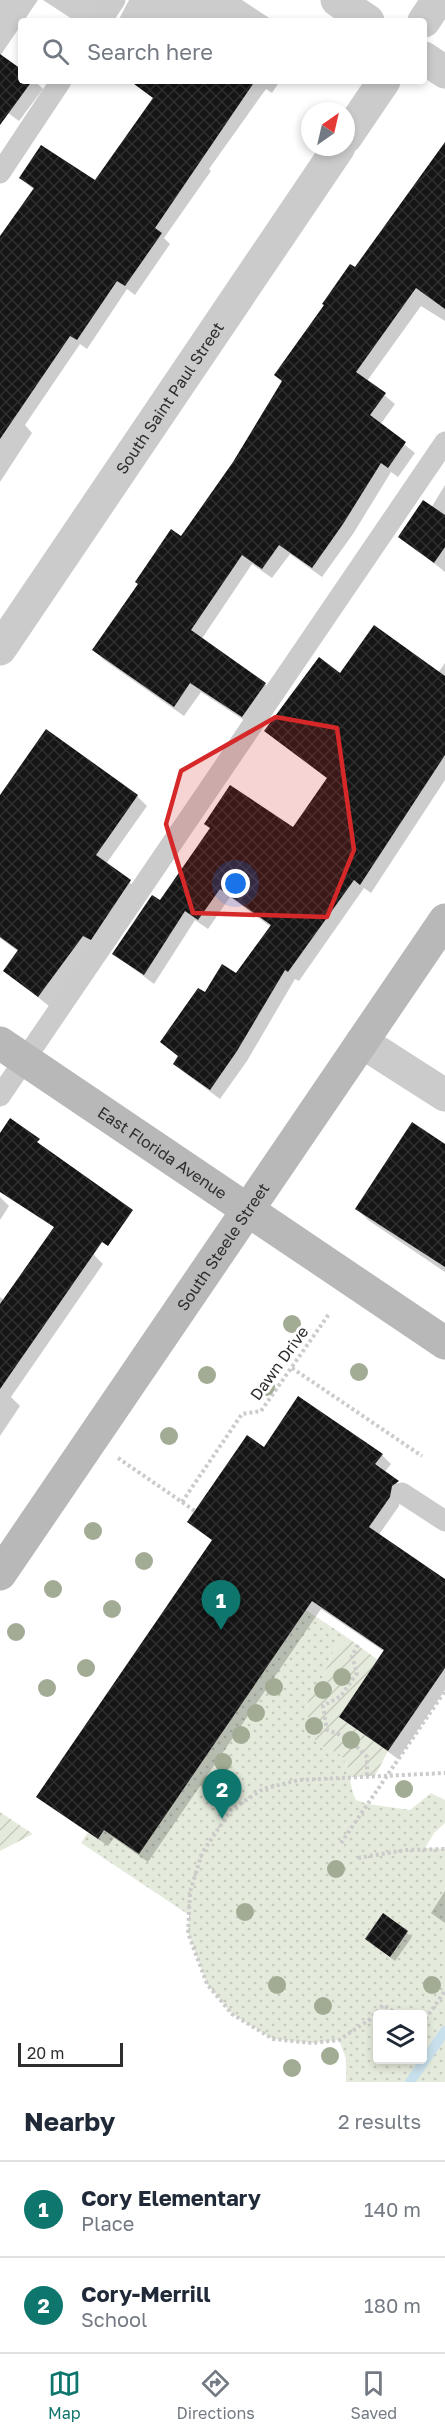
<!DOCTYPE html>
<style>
:root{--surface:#fff;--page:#f2f2f3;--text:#1f2937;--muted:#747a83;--line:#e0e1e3;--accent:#0f766e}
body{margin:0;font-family:"Golos Text",sans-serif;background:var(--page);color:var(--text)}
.controls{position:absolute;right:18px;bottom:18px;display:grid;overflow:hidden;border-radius:6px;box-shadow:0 3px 9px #0003}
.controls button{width:54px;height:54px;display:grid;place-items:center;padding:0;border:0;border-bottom:2px solid var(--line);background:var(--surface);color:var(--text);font:30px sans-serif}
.compass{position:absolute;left:301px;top:102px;width:54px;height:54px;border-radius:50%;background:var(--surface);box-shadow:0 3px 9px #0003;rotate:34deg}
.scale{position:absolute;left:18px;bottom:15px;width:105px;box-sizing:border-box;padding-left:6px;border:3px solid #2e2e2e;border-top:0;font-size:16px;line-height:21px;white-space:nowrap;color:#2e2e2e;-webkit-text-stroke:4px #fff;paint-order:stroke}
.you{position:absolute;left:236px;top:884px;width:21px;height:21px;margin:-15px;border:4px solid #fff;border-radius:50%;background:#1a73e8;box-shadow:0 0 0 9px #1a73e833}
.badge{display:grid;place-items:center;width:39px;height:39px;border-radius:50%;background:var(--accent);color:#fff;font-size:20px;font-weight:700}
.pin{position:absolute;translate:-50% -50px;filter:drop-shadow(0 2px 3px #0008)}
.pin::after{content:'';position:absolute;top:32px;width:21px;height:18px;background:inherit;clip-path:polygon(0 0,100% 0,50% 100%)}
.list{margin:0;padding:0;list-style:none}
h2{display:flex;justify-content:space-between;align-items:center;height:78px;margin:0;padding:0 24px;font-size:26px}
h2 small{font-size:20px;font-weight:400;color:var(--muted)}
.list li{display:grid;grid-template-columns:39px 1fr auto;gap:18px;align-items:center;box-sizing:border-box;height:96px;padding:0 24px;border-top:2px solid var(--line)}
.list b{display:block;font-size:22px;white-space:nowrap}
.list p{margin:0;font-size:20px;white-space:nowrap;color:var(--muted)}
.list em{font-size:20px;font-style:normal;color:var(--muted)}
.icon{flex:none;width:33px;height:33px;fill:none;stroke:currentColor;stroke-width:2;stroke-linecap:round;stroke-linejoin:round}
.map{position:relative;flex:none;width:445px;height:2082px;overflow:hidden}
.search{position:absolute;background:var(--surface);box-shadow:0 3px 9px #0003;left:18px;right:18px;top:18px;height:66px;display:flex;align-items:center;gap:15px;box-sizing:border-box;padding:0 21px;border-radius:6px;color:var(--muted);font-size:22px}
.sheet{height:270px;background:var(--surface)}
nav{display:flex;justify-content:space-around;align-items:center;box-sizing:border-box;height:84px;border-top:2px solid var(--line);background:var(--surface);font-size:16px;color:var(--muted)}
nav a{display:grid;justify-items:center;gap:3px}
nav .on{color:var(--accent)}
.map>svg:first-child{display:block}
.grass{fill:url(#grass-dots);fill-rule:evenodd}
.garden{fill:url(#garden-furrows)}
.shadow{fill:#0003}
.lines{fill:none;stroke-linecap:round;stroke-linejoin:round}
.stream{stroke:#c8e0eb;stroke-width:10}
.building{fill:url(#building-cross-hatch)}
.path{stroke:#cbcbcb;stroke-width:4;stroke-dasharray:3 3;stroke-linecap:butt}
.lane{stroke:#cbcbcb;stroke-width:21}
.street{stroke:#cbcbcb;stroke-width:33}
.secondary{stroke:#b8b8b8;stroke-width:33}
.tree{fill:#a2ac94}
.marked{fill:#d62828;fill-opacity:0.2;stroke:#d62828;stroke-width:4.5;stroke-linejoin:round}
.labels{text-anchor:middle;stroke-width:6;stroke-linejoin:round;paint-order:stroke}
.street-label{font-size:16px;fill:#2e2e2e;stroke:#fff}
</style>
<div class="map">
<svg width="445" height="2082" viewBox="0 0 445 2082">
<defs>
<pattern id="grass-dots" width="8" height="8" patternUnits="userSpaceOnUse" patternTransform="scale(1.5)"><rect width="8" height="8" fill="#e5ebdc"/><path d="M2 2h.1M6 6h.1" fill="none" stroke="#c5cabd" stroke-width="1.8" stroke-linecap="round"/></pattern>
<pattern id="garden-furrows" width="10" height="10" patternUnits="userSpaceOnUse" patternTransform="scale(1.5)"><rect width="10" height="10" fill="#e5ebdc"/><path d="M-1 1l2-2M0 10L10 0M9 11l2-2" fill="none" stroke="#c5cabd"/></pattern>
<pattern id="building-cross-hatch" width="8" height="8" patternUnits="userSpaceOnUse" patternTransform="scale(1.5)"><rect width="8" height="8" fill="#151515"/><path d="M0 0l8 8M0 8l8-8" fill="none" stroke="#2f2f2f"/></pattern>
</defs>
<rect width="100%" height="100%" fill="#fff"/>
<!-- grass -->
<path class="grass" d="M 306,1610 L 348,1638 L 335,1648 L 321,1681 L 307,1700 C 309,1714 306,1736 320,1743 C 327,1747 336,1748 341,1755 C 352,1769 348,1785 356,1800 L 368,1804 L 410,1810 L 431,1793 L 445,1800 L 445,1823 L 434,1833 L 425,1848 L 445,1849 L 445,2082 L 346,2082 L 346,2059 L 339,2040 L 312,2043 L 273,2039 L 232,2014 L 207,1984 L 188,1933 L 189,1915 L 81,1843 L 88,1832 L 98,1839 L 104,1830 L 139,1853 ZM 378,2014 L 422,2014 L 422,2060 L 378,2060 Z"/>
<!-- garden -->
<g class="garden">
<path d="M 348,1638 L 378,1660 L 339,1717 L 388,1751 L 375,1776 L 349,1777 C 347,1747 330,1755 316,1741 C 306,1730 309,1713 307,1699 L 321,1681 L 335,1648 Z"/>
<path d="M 0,1812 L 33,1834 L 0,1851 Z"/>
</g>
<!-- shadow -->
<g class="shadow">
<path d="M 0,0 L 38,0 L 0,56 L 21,71 L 21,81 L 35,81 L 43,89 L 19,121 L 0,107 Z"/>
<path d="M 43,0 L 118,0 L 103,21 L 75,21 Z"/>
<path d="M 129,0 L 242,0 L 274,21 L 118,21 Z"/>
<path d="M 160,81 L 280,81 L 272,93 L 266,89 L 209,169 L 211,171 L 164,238 L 170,244 L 135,295 L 127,289 L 87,349 L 80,344 L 25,425 L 32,433 L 0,482 L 0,239 L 34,190 L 21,178 L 95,182 L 154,98 Z"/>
<path d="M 445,144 L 445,321 L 421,306 L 367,381 L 395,404 L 380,425 L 415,453 L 398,477 L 391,472 L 353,534 L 322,577 L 290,554 L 272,578 L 252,564 L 201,640 L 265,684 L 275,694 L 253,726 L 201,692 L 184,716 L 104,660 L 94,650 L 181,538 L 234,462 L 355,269 Z"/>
<path d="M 445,485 L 445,572 L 400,536 L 431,508 Z"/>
<path d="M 445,663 L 445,780 L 371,893 L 364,888 L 299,981 L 295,979 L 247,1061 L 220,1099 L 185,1073 L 175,1064 L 179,1057 L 162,1042 L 237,975 L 271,927 L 230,897 L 208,929 L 195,920 L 154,984 L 114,954 L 160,902 L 293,829 L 328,779 L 266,731 L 341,675 L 438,673 Z"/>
<path d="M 0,795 L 137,796 L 147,806 L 106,864 L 140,891 L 49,1006 L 5,971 L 19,952 L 0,938 Z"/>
<path d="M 445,1147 L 445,1272 L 368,1220 L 357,1209 Z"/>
<path d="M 0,1197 L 9,1206 L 0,1220 Z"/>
<path d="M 93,1254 L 103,1264 L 11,1397 L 20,1406 L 0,1436 L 0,1297 L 4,1300 Z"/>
<path d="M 264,1449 L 382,1455 L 391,1464 L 384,1473 L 407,1491 L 400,1495 L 399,1506 L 378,1536 L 445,1581 L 445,1690 L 398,1759 L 341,1717 L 385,1652 L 321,1609 L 148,1862 L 114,1838 L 108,1846 L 38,1796 L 213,1541 L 189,1522 Z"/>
<path d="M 445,1891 L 445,1923 L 431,1913 Z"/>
<path d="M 384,1915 L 412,1937 L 395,1961 L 366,1939 Z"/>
</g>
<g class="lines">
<!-- stream -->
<path class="stream" d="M 410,2082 L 445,2031"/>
</g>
<!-- building -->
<g class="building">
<path d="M 0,54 L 21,69 L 21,81 L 32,81 L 0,125 Z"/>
<path d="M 130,81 L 255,81 L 155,228 L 162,233 L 125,286 L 117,281 L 77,340 L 70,336 L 0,439 L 0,236 L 34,188 L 19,178 L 41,145 L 95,180 L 153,98 Z"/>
<path d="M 445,142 L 445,309 L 416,288 L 356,372 L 386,393 L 370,415 L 406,442 L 388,468 L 381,463 L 343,524 L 312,568 L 279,545 L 262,569 L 242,555 L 191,630 L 266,683 L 242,717 L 190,683 L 174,707 L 92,650 L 138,584 L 135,582 L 171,529 L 181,536 L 233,462 L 282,381 L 274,375 L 324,305 L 322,304 L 350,264 L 355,267 Z"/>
<path d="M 423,500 L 445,515 L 445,547 L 434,563 L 398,537 Z"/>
<path d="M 374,625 L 445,676 L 445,755 L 360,885 L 354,880 L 288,972 L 285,970 L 237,1051 L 210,1090 L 173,1064 L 178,1056 L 160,1042 L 198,988 L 205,992 L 222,964 L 236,973 L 271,925 L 220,889 L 198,920 L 185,911 L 144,975 L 112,954 L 152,895 L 160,900 L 210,828 L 204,824 L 230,785 L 293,827 L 327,778 L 264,731 L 319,657 L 340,673 Z"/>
<path d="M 46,729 L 138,795 L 96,855 L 131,880 L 91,940 L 83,936 L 38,997 L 3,971 L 18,950 L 0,937 L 0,795 Z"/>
<path d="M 10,1118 L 40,1139 L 37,1142 L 133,1210 L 108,1246 L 102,1242 L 0,1389 L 0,1304 L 54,1227 L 0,1192 L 0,1133 Z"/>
<path d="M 412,1122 L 445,1144 L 445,1267 L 355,1209 Z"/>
<path d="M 298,1396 L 383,1454 L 375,1464 L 399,1481 L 392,1486 L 390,1497 L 369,1527 L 445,1579 L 445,1668 L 388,1751 L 339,1717 L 384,1650 L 312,1601 L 139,1854 L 104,1830 L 98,1839 L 36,1797 L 212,1540 L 187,1522 L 247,1435 L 264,1447 Z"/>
<path d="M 383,1913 L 408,1931 L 390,1957 L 365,1939 Z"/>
</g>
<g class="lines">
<!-- path -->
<g class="path">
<path d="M 292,1368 L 422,1456"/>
<path d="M 118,1458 L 195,1511"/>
<path d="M 182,1502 L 242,1414 L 261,1411 L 329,1314"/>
<path d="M 358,1645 L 352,1656 L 357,1673 L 341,1696 L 323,1706 L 327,1730 L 347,1737 L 367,1757 L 367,1777"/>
<path d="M 341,1843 L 445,1691"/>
<path d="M 358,1858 L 406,1850 L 445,1849"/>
<path d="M 398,2014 L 383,2005 L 369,2020 L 339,2040 L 312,2043 L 273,2039 L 232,2014 L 207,1984 L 188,1933 L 190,1892 L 202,1853 L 231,1810 L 263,1789 L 299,1780 L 445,1773"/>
<path d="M 422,2024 L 445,1991"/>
</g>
<!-- lane -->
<g class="lane">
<path d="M 101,21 L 115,0"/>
<path d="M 0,173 L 61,81"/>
<path d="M 0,1096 L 445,442"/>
<path d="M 402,1493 L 445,1521"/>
</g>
<!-- street -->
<g class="street">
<path d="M 337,0 L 368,21"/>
<path d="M 424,21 L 438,0"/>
<path d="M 424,58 L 445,72"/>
<path d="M 346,137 L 384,81"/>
<path id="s1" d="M 0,649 L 339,147"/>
<path d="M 362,1042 L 445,1095"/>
</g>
<!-- secondary -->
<g class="secondary">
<path id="s2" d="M 0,1043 L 445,1343"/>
<path id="s3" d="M 0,1574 L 445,920"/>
</g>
</g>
<!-- trees -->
<g class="tree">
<circle cx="292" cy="1324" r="9"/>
<circle cx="359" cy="1372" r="9"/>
<circle cx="207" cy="1375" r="9"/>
<circle cx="266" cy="1387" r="9"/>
<circle cx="169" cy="1436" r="9"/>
<circle cx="93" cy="1531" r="9"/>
<circle cx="144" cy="1561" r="9"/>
<circle cx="53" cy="1589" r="9"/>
<circle cx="112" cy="1609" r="9"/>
<circle cx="16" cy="1632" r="9"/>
<circle cx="86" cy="1668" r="9"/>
<circle cx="342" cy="1677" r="9"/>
<circle cx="274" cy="1687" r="9"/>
<circle cx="47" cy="1688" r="9"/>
<circle cx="323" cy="1690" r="9"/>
<circle cx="256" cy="1713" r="9"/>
<circle cx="314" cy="1726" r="9"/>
<circle cx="241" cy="1735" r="9"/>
<circle cx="351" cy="1740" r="9"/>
<circle cx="223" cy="1762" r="9"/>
<circle cx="210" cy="1784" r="9"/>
<circle cx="404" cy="1789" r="9"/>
<circle cx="336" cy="1869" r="9"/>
<circle cx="245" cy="1912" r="9"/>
<circle cx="277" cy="1985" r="9"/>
<circle cx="432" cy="1985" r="9"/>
<circle cx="323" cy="2006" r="9"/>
<circle cx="330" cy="2056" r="9"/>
<circle cx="292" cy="2068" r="9"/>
</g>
<!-- marked area -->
<path class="marked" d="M 276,717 L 337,728 L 354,850 L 327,917 L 193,913 L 166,824 L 181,771 Z"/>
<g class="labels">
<!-- street labels -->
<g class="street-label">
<text dy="6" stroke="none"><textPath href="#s1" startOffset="303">South Saint Paul Street</textPath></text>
<text dy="6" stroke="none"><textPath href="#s2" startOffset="196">East Florida Avenue</textPath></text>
<text dy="6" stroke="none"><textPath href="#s3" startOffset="396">South Steele Street</textPath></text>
<text transform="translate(279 1363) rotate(-54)" y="6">Dawn Drive</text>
</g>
</g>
</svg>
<div class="controls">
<button><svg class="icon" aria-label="layers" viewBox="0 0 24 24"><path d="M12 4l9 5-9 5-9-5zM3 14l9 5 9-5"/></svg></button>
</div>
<svg class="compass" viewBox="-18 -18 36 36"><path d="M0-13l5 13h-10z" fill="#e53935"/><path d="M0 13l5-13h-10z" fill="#747a83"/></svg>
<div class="scale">20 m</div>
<div class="you"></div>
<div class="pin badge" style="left:221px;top:1630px">1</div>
<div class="pin badge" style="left:222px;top:1819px">2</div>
<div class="search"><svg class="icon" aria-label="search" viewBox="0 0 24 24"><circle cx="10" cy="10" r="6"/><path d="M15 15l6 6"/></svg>Search here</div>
</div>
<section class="sheet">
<h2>Nearby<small>2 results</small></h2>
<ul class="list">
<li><span class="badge">1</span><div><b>Cory Elementary</b><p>Place</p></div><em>140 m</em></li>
<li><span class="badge">2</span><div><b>Cory-Merrill</b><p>School</p></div><em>180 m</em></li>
</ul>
</section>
<nav>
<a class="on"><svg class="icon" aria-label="map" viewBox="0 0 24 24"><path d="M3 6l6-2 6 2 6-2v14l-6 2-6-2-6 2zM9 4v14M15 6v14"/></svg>Map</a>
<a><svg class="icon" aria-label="directions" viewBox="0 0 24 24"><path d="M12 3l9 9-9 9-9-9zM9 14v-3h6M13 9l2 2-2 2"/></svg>Directions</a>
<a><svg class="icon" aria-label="saved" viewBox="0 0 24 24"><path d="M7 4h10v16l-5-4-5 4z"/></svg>Saved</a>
</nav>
